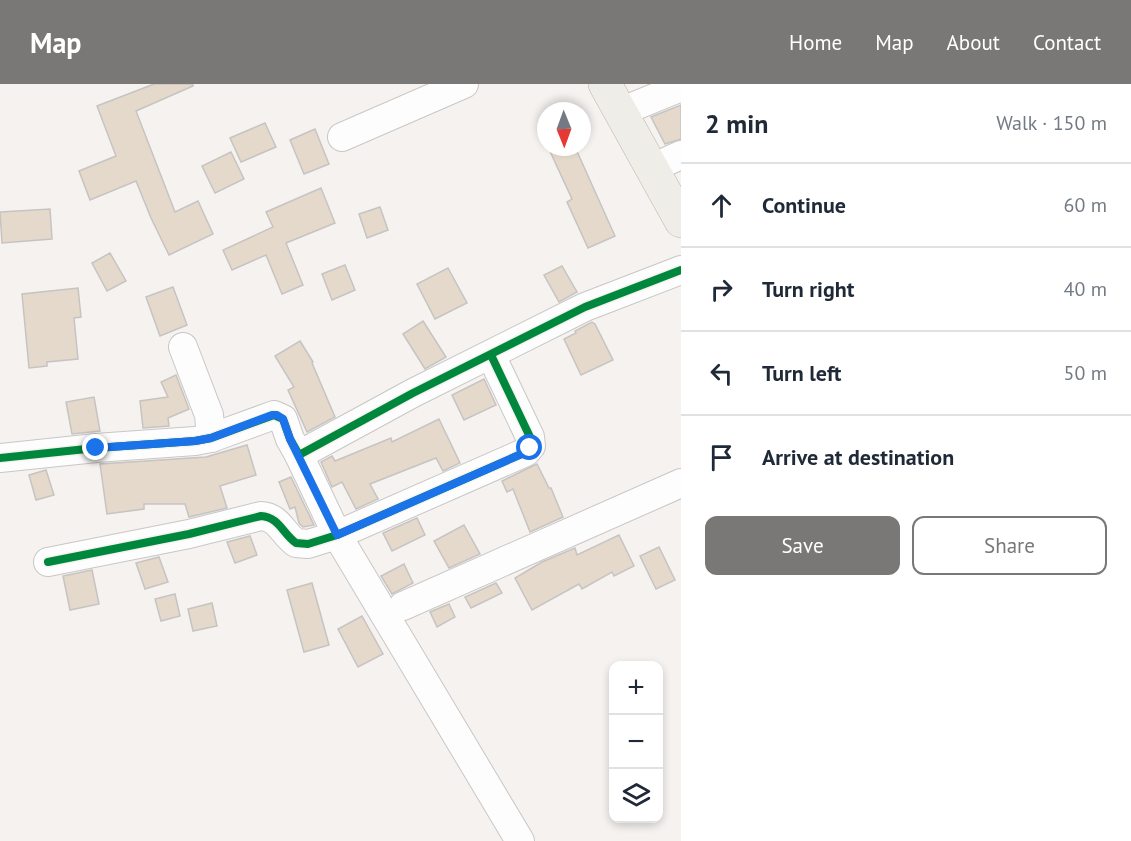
<!DOCTYPE html>
<meta charset="utf-8">
<style>
:root{--surface:#fff;--page:#f6f6f7;--text:#1f2937;--muted:#747a83;--line:#e0e1e3;--accent:#7a7876}
body{margin:0;font-family:"PT Sans",sans-serif;background:var(--page);color:var(--text)}
.controls{position:absolute;right:18px;bottom:18px;display:grid;overflow:hidden;border-radius:12px;box-shadow:0 3px 9px #0003}
.controls button{width:54px;height:54px;display:grid;place-items:center;padding:0;border:0;border-bottom:2px solid var(--line);background:var(--surface);color:var(--text);font:30px sans-serif}
.compass{position:absolute;left:537px;top:18px;width:54px;height:54px;border-radius:50%;background:var(--surface);box-shadow:0 3px 9px #0003;rotate:179deg}
.stop{position:absolute;width:18px;height:18px;margin:-14px;border:4px solid #1a73e8;border-radius:50%;background:#fff}
.stop.end{background:#1a73e8;border-color:#fff;box-shadow:0 2px 6px #0008}
.list{margin:0;padding:0;list-style:none}
h2{display:flex;justify-content:space-between;align-items:center;height:78px;margin:0;padding:0 24px;font-size:26px}
h2 small{font-size:20px;font-weight:400;color:var(--muted)}
.list li{display:grid;grid-template-columns:39px 1fr auto;gap:18px;align-items:center;box-sizing:border-box;height:84px;padding:0 24px;border-top:2px solid var(--line)}
.list b{display:block;font-size:22px;white-space:nowrap}
.list em{font-size:20px;font-style:normal;color:var(--muted)}
.actions{display:flex;gap:12px;padding:18px 24px}
.actions a{flex:1;padding:14px 0;border:2px solid var(--accent);border-radius:12px;text-align:center;font-size:21px;color:var(--accent)}
.actions .main{background:var(--accent);color:#fff}
.icon{flex:none;width:33px;height:33px;fill:none;stroke:currentColor;stroke-width:2;stroke-linecap:round;stroke-linejoin:round}
.map{position:relative;flex:none;width:681px;height:757px;overflow:hidden}
header{display:flex;align-items:center;gap:36px;box-sizing:border-box;height:84px;padding:0 30px;background:var(--accent);color:#fff}
header strong{font-size:28px}
nav{display:flex;gap:33px;margin-inline-start:auto;font-size:21px}
main{display:flex}
aside{flex:1;background:var(--surface)}
.map>svg:first-child{display:block}
.building{fill:#e4d9ca;stroke:#c6c4c3;stroke-width:1.5}
.lines{fill:none;stroke-linecap:round;stroke-linejoin:round}
.street-casing{stroke:#c9c7c6;stroke-width:30}
.primary-casing{stroke:#bbb6aa;stroke-width:34}
.street{stroke:#fefdfd;stroke-width:28}
.primary{stroke:#efede7;stroke-width:33}
.cycleway-casing{stroke:#f6f2ef;stroke-width:11}
.cycleway{stroke:#00873e;stroke-width:8}
.route{stroke:#1a73e8;stroke-width:8}
</style>
<header>
<strong>Map</strong>
<nav><a>Home</a><a>Map</a><a>About</a><a>Contact</a></nav>
</header>
<main>
<div class="map">
<svg width="681" height="757" viewBox="0 0 681 757">
<rect width="100%" height="100%" fill="#f5f2f0"/>
<!-- building -->
<g class="building">
<path d="M 154,0 L 193,0 L 193,2 L 136,27 L 175,128 L 198,117 L 213,150 L 169,171 L 151,134 L 136,97 L 90,116 L 79,87 L 116,72 L 97,22 Z"/>
<path d="M 681,21 L 681,55 L 665,60 L 651,33 Z"/>
<path d="M 265,39 L 276,63 L 241,78 L 230,54 Z"/>
<path d="M 315,45 L 329,80 L 304,90 L 290,56 Z"/>
<path d="M 548,63 L 575,63 L 615,152 L 588,164 L 567,118 L 572,115 Z"/>
<path d="M 231,68 L 244,95 L 215,109 L 202,82 Z"/>
<path d="M 321,104 L 335,139 L 286,159 L 303,201 L 282,210 L 266,171 L 232,186 L 223,166 L 273,143 L 266,128 Z"/>
<path d="M 380,123 L 388,146 L 367,154 L 359,130 Z"/>
<path d="M 50,125 L 52,155 L 2,159 L 0,128 Z"/>
<path d="M 110,169 L 126,197 L 107,207 L 92,179 Z"/>
<path d="M 345,181 L 355,206 L 332,216 L 322,190 Z"/>
<path d="M 562,182 L 577,208 L 559,218 L 544,191 Z"/>
<path d="M 448,184 L 467,219 L 435,235 L 417,200 Z"/>
<path d="M 173,203 L 187,241 L 160,252 L 146,213 Z"/>
<path d="M 78,204 L 81,233 L 74,234 L 78,275 L 47,278 L 47,282 L 29,284 L 22,210 Z"/>
<path d="M 423,237 L 446,273 L 425,285 L 403,250 Z"/>
<path d="M 592,238 L 595,240 L 613,276 L 581,291 L 564,255 L 576,249 L 575,247 Z"/>
<path d="M 300,257 L 313,278 L 312,279 L 335,333 L 307,348 L 288,306 L 294,303 L 275,272 Z"/>
<path d="M 176,291 L 189,325 L 168,334 L 169,342 L 143,344 L 140,317 L 168,313 L 161,298 Z"/>
<path d="M 484,295 L 496,321 L 464,336 L 452,311 Z"/>
<path d="M 94,313 L 100,347 L 72,350 L 66,318 Z"/>
<path d="M 439,335 L 460,379 L 443,387 L 436,374 L 370,400 L 378,415 L 356,425 L 342,398 L 332,403 L 321,378 L 332,372 L 335,377 L 391,354 L 392,358 Z"/>
<path d="M 247,361 L 256,391 L 220,402 L 227,424 L 189,433 L 185,420 L 144,420 L 144,425 L 107,430 L 100,380 L 206,373 Z"/>
<path d="M 537,380 L 549,404 L 551,404 L 563,433 L 530,448 L 513,405 L 507,408 L 502,397 Z"/>
<path d="M 46,386 L 54,411 L 36,416 L 29,391 Z"/>
<path d="M 291,393 L 314,441 L 303,443 L 299,439 L 295,423 L 290,425 L 279,398 Z"/>
<path d="M 417,434 L 425,451 L 392,467 L 383,449 Z"/>
<path d="M 464,441 L 480,470 L 449,484 L 434,457 Z"/>
<path d="M 619,451 L 634,482 L 614,492 L 612,488 L 582,505 L 579,500 L 532,526 L 515,494 L 542,478 L 575,464 L 577,471 Z"/>
<path d="M 250,452 L 257,471 L 235,479 L 227,458 Z"/>
<path d="M 659,463 L 675,496 L 656,505 L 640,472 Z"/>
<path d="M 159,473 L 168,498 L 145,505 L 136,479 Z"/>
<path d="M 404,480 L 413,499 L 392,510 L 381,492 Z"/>
<path d="M 92,486 L 99,520 L 70,526 L 63,492 Z"/>
<path d="M 312,499 L 329,561 L 304,568 L 287,506 Z"/>
<path d="M 496,499 L 502,509 L 471,524 L 465,513 Z"/>
<path d="M 175,510 L 180,532 L 161,537 L 155,515 Z"/>
<path d="M 212,519 L 217,542 L 193,547 L 188,525 Z"/>
<path d="M 449,520 L 455,533 L 437,543 L 430,528 Z"/>
<path d="M 362,532 L 383,570 L 358,583 L 338,545 Z"/>
</g>
<g class="lines">
<defs>
<g id="street">
<path d="M 620,28 L 681,3"/>
<path d="M 342,53 L 464,0"/>
<path d="M 652,84 L 681,71"/>
<path d="M 183,263 L 209,331 L 211,354"/>
<path d="M 299,371 L 337,451 L 520,757"/>
<path d="M 0,374 L 96,364 L 195,357 L 211,354 L 274,331 L 283,335 L 290,355 L 299,371 L 413,309 L 585,223 L 681,186"/>
<path d="M 48,478 L 189,450 L 261,432 C 279,433 283,450 296,459 L 308,460 L 337,451 L 526,368 L 531,362 L 530,353 L 491,271"/>
<path d="M 403,522 L 681,399"/>
</g>
<path id="primary" d="M 605,0 L 681,137"/>
</defs>
<!-- street casing -->
<use href="#street" class="street-casing"/>
<!-- primary casing -->
<use href="#primary" class="primary-casing"/>
<!-- street -->
<use href="#street" class="street"/>
<!-- primary -->
<use href="#primary" class="primary"/>
<defs>
<g id="cycleway">
<path d="M 0,374 L 96,364 L 195,357 L 211,354 L 274,331 L 283,335 L 290,355 L 299,371 L 413,309 L 585,223 L 681,186"/>
<path d="M 48,478 L 189,450 L 261,432 C 279,433 283,450 296,459 L 308,460 L 337,451 L 526,368 L 531,362 L 530,353 L 491,271"/>
</g>
</defs>
<!-- cycleway casing -->
<use href="#cycleway" class="cycleway-casing"/>
<!-- cycleway -->
<use href="#cycleway" class="cycleway"/>
</g>
<g class="lines">
<!-- route -->
<path class="route" d="M 96,364 L 195,357 L 211,354 L 272,331 L 277,331 L 283,335 L 290,355 L 337,451 L 526,368 L 530,364"/>
</g>
</svg>
<div class="controls">
<button>+</button>
<button>−</button>
<button><svg class="icon" aria-label="layers" viewBox="0 0 24 24"><path d="M12 4l9 5-9 5-9-5zM3 14l9 5 9-5"/></svg></button>
</div>
<svg class="compass" viewBox="-18 -18 36 36"><path d="M0-13l5 13h-10z" fill="#e53935"/><path d="M0 13l5-13h-10z" fill="#747a83"/></svg>
<div class="stop" style="left:530px;top:364px"></div>
<div class="stop end" style="left:96px;top:364px"></div>
</div>
<aside>
<h2>2 min<small>Walk · 150 m</small></h2>
<ul class="list">
<li><svg class="icon" aria-label="ahead" viewBox="0 0 24 24"><path d="M12 20V5M6 11l6-6 6 6"/></svg><div><b>Continue</b></div><em>60 m</em></li>
<li><svg class="icon" aria-label="right" viewBox="0 0 24 24"><path d="M7 20v-9h11M14 6l5 5-5 5"/></svg><div><b>Turn right</b></div><em>40 m</em></li>
<li><svg class="icon" aria-label="left" viewBox="0 0 24 24"><path d="M17 20v-9H6M10 6l-5 5 5 5"/></svg><div><b>Turn left</b></div><em>50 m</em></li>
<li><svg class="icon" aria-label="arrive" viewBox="0 0 24 24"><path d="M6 21V4h12l-3 4 3 4H6"/></svg><div><b>Arrive at destination</b></div></li>
</ul>
<div class="actions"><a class="main">Save</a><a>Share</a></div>
</aside>
</main>
